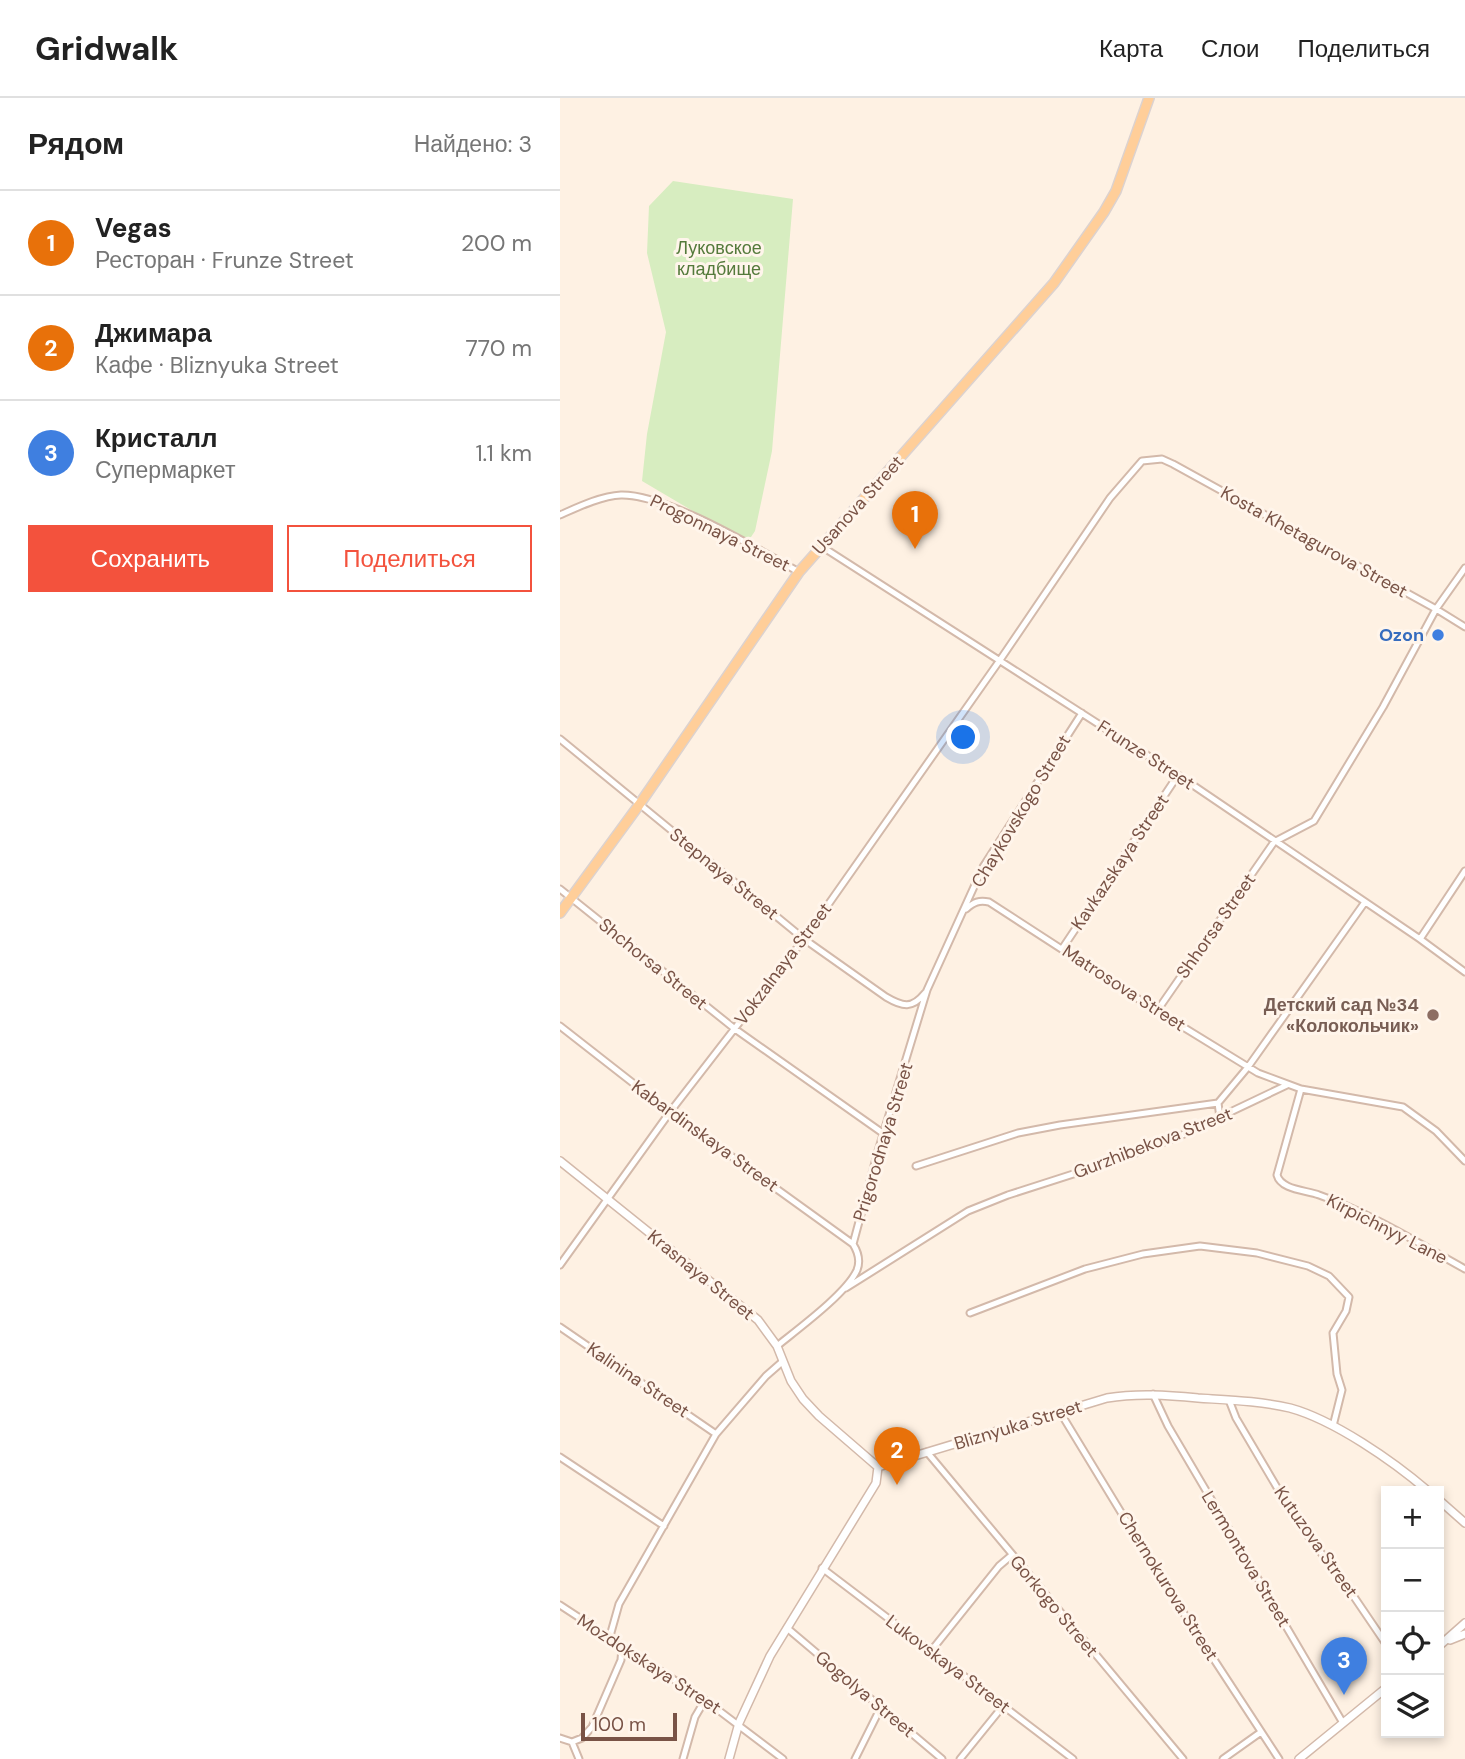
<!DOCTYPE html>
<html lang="ru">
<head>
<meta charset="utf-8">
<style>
	body { margin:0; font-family:"DM Sans",sans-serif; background:#f2f2f2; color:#222 }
	.controls { position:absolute; right:21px; bottom:21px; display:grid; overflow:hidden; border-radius:0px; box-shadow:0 4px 10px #0003 }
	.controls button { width:63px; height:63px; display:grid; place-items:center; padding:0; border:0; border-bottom:2px solid #e0e0e0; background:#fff; color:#222; font:35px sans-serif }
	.scale { position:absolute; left:21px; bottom:18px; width:96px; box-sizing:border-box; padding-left:7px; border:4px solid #795346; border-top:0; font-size:19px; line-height:24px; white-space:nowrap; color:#795346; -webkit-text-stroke:5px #fff5eb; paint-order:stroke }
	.you { position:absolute; left:404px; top:640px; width:24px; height:24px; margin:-18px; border:5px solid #fff; border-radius:50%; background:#1a73e8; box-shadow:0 0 0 10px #1a73e833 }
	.badge { display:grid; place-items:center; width:46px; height:46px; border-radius:50%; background:#f3523d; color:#fff; font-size:23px; font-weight:700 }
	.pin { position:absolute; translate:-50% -58px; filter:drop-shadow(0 2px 4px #0008) }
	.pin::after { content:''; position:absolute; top:37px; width:24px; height:21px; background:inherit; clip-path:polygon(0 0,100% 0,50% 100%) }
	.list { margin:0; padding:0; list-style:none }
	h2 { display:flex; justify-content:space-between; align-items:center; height:91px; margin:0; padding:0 28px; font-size:30px }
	h2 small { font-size:23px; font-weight:400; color:#767676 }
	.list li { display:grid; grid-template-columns:46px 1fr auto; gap:21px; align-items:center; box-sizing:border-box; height:105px; padding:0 28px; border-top:2px solid #e0e0e0 }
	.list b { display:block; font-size:26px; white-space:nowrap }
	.list p { margin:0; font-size:23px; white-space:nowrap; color:#767676 }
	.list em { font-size:23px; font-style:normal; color:#767676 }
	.actions { display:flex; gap:14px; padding:21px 28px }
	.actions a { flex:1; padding:16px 0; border:2px solid #f3523d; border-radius:0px; text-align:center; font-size:24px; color:#f3523d }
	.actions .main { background:#f3523d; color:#fff }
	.icon { flex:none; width:38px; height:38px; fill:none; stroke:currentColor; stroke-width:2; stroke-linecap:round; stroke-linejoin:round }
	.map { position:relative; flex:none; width:905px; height:1661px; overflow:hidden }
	header { display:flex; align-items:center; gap:42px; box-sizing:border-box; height:98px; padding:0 35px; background:#fff; border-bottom:2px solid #e0e0e0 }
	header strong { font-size:33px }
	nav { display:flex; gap:38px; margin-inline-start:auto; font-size:24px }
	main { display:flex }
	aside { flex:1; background:#fff }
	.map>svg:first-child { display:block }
	.green { fill:#d7edc0 }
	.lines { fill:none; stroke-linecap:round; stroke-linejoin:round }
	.minor-casing { stroke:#d3b9aa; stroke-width:9 }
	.tertiary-casing { stroke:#d3b9aa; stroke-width:10 }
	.primary-casing { stroke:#dcd2cf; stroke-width:12 }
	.minor { stroke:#fff; stroke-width:5 }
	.tertiary { stroke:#fff; stroke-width:7 }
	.primary { stroke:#ffce99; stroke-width:9 }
	.shop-dot { fill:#3f7fe0; stroke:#fff5eb; stroke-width:2.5 }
	.education-dot { fill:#8d6e63; stroke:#fff5eb; stroke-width:2.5 }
	.labels { text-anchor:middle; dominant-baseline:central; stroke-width:6; stroke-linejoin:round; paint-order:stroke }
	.park-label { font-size:18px; fill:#547a3b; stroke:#fff5eb }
	.street-label { font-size:18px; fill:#795346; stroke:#fff5eb }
	.shop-label { font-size:18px; font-weight:bold; fill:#366cbe; stroke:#fff5eb; text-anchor:end }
	.education-label { font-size:18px; font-weight:bold; fill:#785e54; stroke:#fff5eb; text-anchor:end }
</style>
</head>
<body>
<header>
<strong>Gridwalk</strong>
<nav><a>Карта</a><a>Слои</a><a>Поделиться</a></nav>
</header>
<main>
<aside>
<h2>Рядом<small>Найдено: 3</small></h2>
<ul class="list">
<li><span class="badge" style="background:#e8710a">1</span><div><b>Vegas</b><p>Ресторан · Frunze Street</p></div><em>200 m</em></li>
<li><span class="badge" style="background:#e8710a">2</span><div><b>Джимара</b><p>Кафе · Bliznyuka Street</p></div><em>770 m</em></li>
<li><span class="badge" style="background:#3f7fe0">3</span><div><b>Кристалл</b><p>Супермаркет</p></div><em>1.1 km</em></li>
</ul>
<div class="actions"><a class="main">Сохранить</a><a>Поделиться</a></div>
</aside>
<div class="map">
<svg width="905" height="1661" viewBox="0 0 905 1661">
	<rect width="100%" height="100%" fill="#fef1e3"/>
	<path class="green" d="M113,83L233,101L212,353L195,433L187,445L82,383L87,336L106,234L87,155L89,108Z"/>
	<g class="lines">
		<g class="minor-casing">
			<path id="minor" d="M0,417C18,409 41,398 61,397C107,396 197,451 239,474
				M261,448L618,677L860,841L905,874
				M0,641L244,841L326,899C343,909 352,911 365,895
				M0,791L175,931L324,1036
				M406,811C414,804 419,802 429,804L597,913L698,975L741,991L843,1009L876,1033L905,1063
				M860,841L905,773
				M502,851L618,677
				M597,913L714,744L754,723L823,609L876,511L905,470
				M0,928L110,1014L293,1146
				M741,991L717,1077C721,1092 746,1092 759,1097C810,1115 858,1145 905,1171
				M660,1020L658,1005L688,969L805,804
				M356,1068L458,1035L500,1027L658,1005
				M0,1167L110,1014L244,841L440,562L550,400L582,363L602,361L613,366L876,511L905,529
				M286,1190L408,1113L448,1097L563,1060L622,1037L727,987
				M410,1215L525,1171L583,1156L640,1148L697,1155L748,1168L769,1178L789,1199L786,1213L773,1235L777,1276L782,1292L773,1328
				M0,1229L156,1336
				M217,1248C238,1231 287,1195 297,1172C301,1162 298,1154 293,1146L318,1053L367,892L423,769L522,615
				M593,1296L608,1328L783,1625
				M669,1302L676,1320L738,1425L786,1487L826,1546
				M500,1314L604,1485L719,1661
				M367,1354L623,1661
				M0,1359L104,1428
				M262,1470L513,1661
				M0,1507L145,1602L223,1661
				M227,1530L382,1661
				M50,1538L59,1506L156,1336L206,1278L222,1264
				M371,1553L439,1468L452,1457
				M0,1640L12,1644L22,1640L32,1629L61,1562L62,1549
				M12,1644L19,1661
				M123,1661L135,1619L145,1602
				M295,1661L321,1609
				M400,1661L443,1608
				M663,1661L701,1634"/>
		</g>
		<g class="tertiary-casing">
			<path id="tertiary" d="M0,1063L198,1222L217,1248L231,1283L243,1301L259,1318L318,1369
				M318,1369L547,1300C577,1295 607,1297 638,1300C668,1302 700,1303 730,1310C774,1322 833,1363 868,1393
				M879,1402L905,1425
				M890,1542L905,1536
				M879,1548L905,1525
				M169,1661L179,1625L210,1558L316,1385L318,1369
				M739,1661L826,1590"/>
		</g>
		<g class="primary-casing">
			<path id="primary" d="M0,815L79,707L239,474L494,185L544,114L556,93L589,0"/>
		</g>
		<use href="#minor" class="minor"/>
		<use href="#tertiary" class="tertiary"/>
		<use href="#primary" class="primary"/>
	</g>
	<circle class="shop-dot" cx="878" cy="537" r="7"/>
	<circle class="education-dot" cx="873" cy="917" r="7"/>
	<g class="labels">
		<g class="park-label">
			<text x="159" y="150">Луковское<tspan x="159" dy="21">кладбище</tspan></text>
		</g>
		<g class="street-label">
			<text transform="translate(298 407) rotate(-48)">Usanova Street</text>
			<text transform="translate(160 435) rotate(26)">Progonnaya Street</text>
			<text transform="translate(754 444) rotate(29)">Kosta Khetagurova Street</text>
			<text transform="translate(586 657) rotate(33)">Frunze Street</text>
			<text transform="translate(461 713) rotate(-59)">Chaykovskogo Street</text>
			<text transform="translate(560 764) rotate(-56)">Kavkazskaya Street</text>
			<text transform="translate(164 776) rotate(39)">Stepnaya Street</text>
			<text transform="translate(656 828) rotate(-55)">Shhorsa Street</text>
			<text transform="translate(93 866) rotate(39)">Shchorsa Street</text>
			<text transform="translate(223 866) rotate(-53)">Vokzalnaya Street</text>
			<text transform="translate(564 890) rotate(33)">Matrosova Street</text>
			<text transform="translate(145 1038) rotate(36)">Kabardinskaya Street</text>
			<text transform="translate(323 1044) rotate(-73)">Prigorodnaya Street</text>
			<text transform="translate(593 1045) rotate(-21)">Gurzhibekova Street</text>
			<text transform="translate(827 1131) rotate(27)">Kirpichnyy Lane</text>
			<text transform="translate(141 1177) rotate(39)">Krasnaya Street</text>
			<text transform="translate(78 1282) rotate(34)">Kalinina Street</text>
			<text transform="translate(458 1327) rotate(-17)">Bliznyuka Street</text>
			<text transform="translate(756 1444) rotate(55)">Kutuzova Street</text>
			<text transform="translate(686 1461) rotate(59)">Lermontova Street</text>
			<text transform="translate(608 1488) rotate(58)">Chernokurova Street</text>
			<text transform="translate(494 1508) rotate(50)">Gorkogo Street</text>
			<text transform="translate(89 1566) rotate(33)">Mozdokskaya Street</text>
			<text transform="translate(388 1566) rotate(37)">Lukovskaya Street</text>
			<text transform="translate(305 1596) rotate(40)">Gogolya Street</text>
		</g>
		<g class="shop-label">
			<text x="864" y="537">Ozon</text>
		</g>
		<g class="education-label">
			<text x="859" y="907">Детский сад №34<tspan x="859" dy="21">«Колокольчик»</tspan></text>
		</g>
	</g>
</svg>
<div class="controls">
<button>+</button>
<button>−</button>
<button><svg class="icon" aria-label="locate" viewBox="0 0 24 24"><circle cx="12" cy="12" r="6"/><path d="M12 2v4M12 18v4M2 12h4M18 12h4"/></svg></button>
<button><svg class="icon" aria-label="layers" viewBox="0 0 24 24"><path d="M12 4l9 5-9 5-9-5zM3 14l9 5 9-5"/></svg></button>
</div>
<div class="scale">100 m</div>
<div class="you"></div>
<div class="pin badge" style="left:355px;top:451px;background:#e8710a">1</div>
<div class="pin badge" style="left:337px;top:1387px;background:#e8710a">2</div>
<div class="pin badge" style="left:784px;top:1597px;background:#3f7fe0">3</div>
</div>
</main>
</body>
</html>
